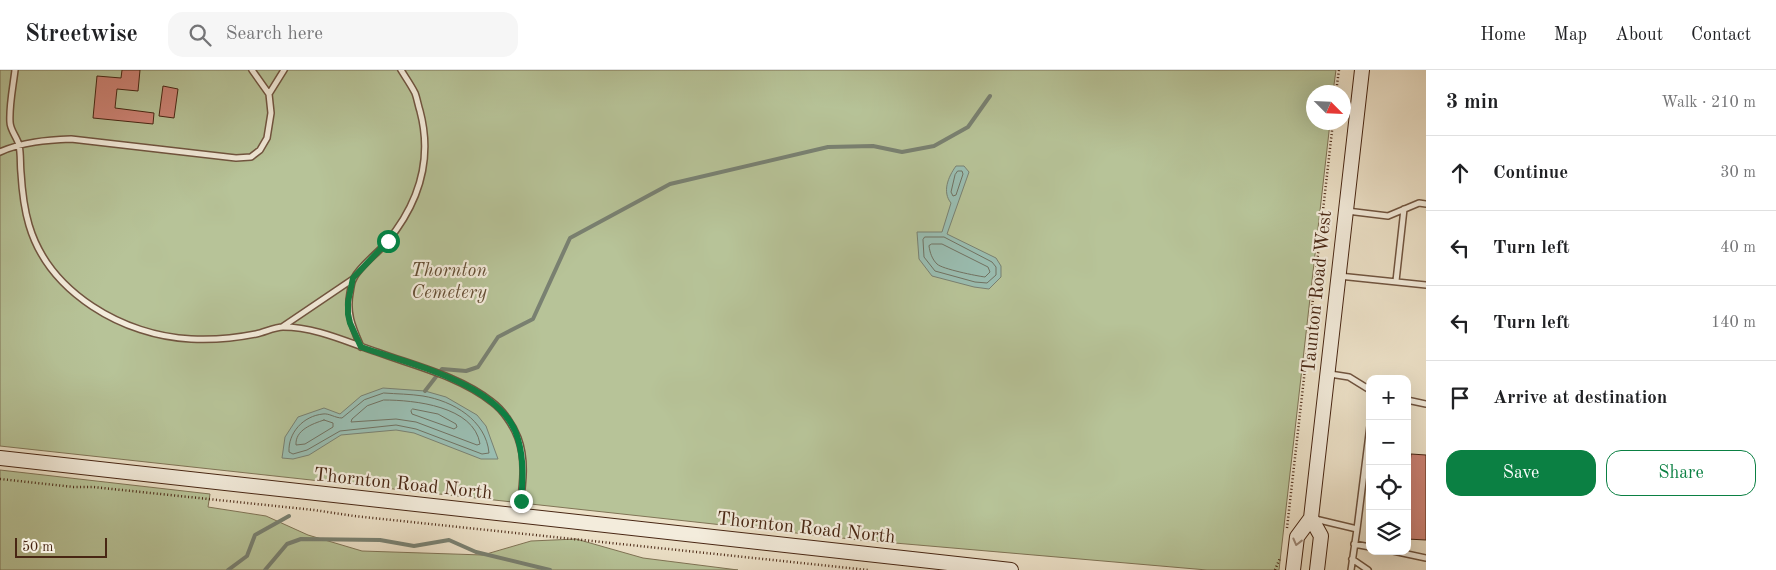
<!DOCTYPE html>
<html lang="en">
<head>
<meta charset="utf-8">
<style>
	body { margin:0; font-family:"Old Standard TT",serif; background:#f6f6f6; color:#202124 }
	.controls { position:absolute; right:15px; bottom:15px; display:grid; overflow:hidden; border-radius:10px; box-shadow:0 5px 20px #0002 }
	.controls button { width:45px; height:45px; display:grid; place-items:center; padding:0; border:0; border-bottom:1px solid #e0e0e0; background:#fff; color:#202124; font:25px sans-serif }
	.compass { position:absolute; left:1306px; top:15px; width:45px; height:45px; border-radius:50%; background:#fff; box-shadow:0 5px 20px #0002; rotate:114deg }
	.scale { position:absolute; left:15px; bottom:12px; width:92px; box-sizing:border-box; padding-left:5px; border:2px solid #482613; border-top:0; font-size:14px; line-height:18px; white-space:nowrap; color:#482613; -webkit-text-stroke:4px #f3ecdc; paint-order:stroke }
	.stop { position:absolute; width:15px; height:15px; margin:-11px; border:4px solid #0b8043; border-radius:50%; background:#fff }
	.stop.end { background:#0b8043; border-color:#fff; box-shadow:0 1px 5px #0008 }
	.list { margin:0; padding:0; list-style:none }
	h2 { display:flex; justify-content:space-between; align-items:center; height:65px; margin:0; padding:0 20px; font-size:21px }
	h2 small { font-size:16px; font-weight:400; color:#757577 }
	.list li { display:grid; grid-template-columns:32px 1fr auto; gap:15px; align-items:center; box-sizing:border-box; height:75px; padding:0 20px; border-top:1px solid #e0e0e0 }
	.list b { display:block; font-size:19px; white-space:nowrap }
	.list em { font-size:16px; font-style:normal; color:#757577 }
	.actions { display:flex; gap:10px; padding:15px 20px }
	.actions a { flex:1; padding:11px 0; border:1px solid #0b8043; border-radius:15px; text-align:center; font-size:18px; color:#0b8043 }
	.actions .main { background:#0b8043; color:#fff }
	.icon { flex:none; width:28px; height:28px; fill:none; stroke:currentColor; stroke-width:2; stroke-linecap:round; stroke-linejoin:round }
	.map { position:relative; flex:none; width:1426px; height:500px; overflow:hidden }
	header { display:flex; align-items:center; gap:30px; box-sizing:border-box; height:70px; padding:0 25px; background:#fff; border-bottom:1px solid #e0e0e0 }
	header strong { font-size:24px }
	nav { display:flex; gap:28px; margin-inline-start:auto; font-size:18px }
	.search { width:350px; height:45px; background:#f6f6f6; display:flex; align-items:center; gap:12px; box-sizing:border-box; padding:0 18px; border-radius:15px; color:#757577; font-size:19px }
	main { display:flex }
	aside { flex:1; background:#fff }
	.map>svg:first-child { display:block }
	.green { fill:#b7c398; stroke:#807456 }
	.water { fill:#9abeb2; stroke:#798172 }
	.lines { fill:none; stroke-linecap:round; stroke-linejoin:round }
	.shore { stroke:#717262; stroke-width:1 }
	.stream { stroke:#798172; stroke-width:4 }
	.building { fill:#cd8375; stroke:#482613 }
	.lane-casing { stroke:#715540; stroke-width:8 }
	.secondary-casing { stroke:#482613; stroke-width:16 }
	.path { stroke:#482613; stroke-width:2.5; stroke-dasharray:1 2.5; stroke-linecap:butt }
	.lane { stroke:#f3ecdc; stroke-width:5 }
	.secondary { stroke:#f3ecdc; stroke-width:14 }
	.oneway { stroke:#9e8978 }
	.route { stroke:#0b8043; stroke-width:6 }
	.labels { text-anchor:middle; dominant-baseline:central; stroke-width:4.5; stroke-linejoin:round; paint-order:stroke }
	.park-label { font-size:19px; font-style:italic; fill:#644d34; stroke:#f3ecdc }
	.street-label { font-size:19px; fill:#482613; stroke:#f3ecdc }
</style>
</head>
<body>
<header>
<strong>Streetwise</strong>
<div class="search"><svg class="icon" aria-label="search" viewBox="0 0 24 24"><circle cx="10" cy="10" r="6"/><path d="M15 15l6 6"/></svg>Search here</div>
<nav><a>Home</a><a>Map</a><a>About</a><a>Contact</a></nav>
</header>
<main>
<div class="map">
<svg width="1426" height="500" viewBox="0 0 1426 500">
	<rect width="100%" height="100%" fill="#ede2c9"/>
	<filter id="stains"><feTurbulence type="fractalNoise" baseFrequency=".004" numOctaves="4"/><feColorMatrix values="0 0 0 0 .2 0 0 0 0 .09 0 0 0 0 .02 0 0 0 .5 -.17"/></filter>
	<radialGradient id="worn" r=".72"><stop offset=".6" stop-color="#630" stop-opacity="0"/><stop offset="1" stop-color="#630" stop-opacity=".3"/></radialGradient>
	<path class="green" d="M0,0H1336L1333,22H1314V52L1330,53L1279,500H1207L860,470L0,376Z
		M0,400L210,424L208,437L266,446L308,465L362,481L483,485L531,471L576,469L643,488L738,500H0Z"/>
	<path class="water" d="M956,96H964L969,102L947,164L996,188L1001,196V207L989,219L974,217L932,206L919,189L917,162H942L951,133C942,122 948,107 956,96Z
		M383,318L425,321L446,327L477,345L486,356L498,389H481L414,363L396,360L341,365L309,385L293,389L282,388L285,367L298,347L324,338L340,344L361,326Z"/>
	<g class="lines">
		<path class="shore" d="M958,101H962L963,104L956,125L953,126L951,122L955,105Z
			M925,167H944L992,192L996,197V205L987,213L975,212L935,201L924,187L923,170Z
			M932,174H942L988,197L990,202L985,207C977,206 942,199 937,194C932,189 930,183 929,176Z
			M384,323C397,324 410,324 423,326C453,331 486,350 489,383L482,384L416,359L396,355L340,361L307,380L293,384L289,382C288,363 303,346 323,344C329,343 335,348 342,348L364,330Z
			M384,330C414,330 474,336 480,374L477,375L416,352L396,349L351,352L352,349L367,336Z
			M413,339L438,344L456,354L457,357L454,359L412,344L411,341Z
			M324,350L333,353V357L305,374L296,375C295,360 312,354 324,350Z"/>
		<path class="stream" d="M425,321L442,299L466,301L478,297L498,267L533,249L570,168L670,114L828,77L873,76L902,82L934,76L968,57L990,26
			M228,500L247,486L255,465L289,446
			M265,500L287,474L301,469L380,470L414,476L449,470L476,482L550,500"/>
	</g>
	<path class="building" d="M122,0H140L138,21L117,19L115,38L154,43L153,54L93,48L97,6L121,8Z
		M163,16L178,19L174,48L159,46Z
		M1411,384L1426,385V470L1407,469V425Z"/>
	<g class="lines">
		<g class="lane-casing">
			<path id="lane" d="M15,0C13,17 9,36 10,52C10,60 17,67 19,75C21,84 20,94 21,103C22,120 24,138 29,155C49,223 124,266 191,269C212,270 236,268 256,264C265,262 275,257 283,257C316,257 347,272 377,282C415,296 459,306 492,332C503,340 513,355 518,368C527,392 522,419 519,444
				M252,0L269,24
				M0,82C22,72 47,70 71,69L236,88L251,87L260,80L267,68L271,43L269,24L284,0
				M1347,141L1388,146L1419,133L1426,134
				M1339,206L1426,215
				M1396,211L1404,139
				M282,257L353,209
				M361,277C353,258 346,244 350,223C351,218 351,212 354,208C360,196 378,183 387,172C419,133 433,90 420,41C418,35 417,28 415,23C411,15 406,8 401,0
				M1330,304L1349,307L1370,320
				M1407,330L1426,334
				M1315,449L1357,459L1351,500
				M1357,459L1370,356
				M1354,474L1370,477
				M1393,481L1426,488
				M1352,489L1368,500"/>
		</g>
		<g class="secondary-casing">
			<path id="secondary" d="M0,388L1011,500
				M1311,448L1321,466L1317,500
				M1293,500L1297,467L1311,448L1362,0"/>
		</g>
		<path class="path" d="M1336,22L1339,0
			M0,409L74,417H93L314,440L354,446L868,500
			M1287,458L1333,52
			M1275,500L1280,488"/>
		<use href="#lane" class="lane"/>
		<use href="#secondary" class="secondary"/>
	</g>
	<defs><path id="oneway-chevron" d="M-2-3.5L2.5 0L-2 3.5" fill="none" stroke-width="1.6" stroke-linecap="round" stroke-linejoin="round" transform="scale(1.25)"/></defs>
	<use class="oneway" href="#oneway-chevron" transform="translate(1297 472) rotate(104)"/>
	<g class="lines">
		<path class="route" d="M388,171L353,208L348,232V244L350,253L361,277C409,294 503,314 518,369C524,390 523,410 521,431"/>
	</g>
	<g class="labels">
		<g class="park-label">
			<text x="449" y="201">Thornton<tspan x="449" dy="22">Cemetery</tspan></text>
		</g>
		<g class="street-label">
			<text transform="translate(1318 222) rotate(-84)">Taunton Road West</text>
			<text transform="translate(403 415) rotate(6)">Thornton Road North</text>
			<text transform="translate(806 459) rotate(6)">Thornton Road North</text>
		</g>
	</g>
	<rect width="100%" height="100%" filter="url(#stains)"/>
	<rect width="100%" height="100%" fill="url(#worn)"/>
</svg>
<div class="controls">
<button>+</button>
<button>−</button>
<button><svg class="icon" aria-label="locate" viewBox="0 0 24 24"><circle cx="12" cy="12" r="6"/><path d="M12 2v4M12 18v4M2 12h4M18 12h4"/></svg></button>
<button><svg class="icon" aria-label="layers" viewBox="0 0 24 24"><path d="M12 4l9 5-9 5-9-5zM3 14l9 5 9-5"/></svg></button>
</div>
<svg class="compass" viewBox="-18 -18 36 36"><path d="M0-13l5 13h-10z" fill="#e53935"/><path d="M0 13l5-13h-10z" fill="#757577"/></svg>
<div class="scale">50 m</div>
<div class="stop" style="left:388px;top:171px"></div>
<div class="stop end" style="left:521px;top:431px"></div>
</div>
<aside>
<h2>3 min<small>Walk · 210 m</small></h2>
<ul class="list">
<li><svg class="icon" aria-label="ahead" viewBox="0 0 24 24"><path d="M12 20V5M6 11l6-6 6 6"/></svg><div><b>Continue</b></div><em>30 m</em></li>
<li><svg class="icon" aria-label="left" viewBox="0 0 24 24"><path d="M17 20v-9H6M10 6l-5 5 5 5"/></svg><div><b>Turn left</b></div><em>40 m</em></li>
<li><svg class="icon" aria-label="left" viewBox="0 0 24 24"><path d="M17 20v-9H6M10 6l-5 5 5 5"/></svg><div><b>Turn left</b></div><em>140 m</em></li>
<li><svg class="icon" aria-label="arrive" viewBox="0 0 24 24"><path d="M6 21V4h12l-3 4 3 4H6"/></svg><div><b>Arrive at destination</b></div></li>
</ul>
<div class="actions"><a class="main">Save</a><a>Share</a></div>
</aside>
</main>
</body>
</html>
